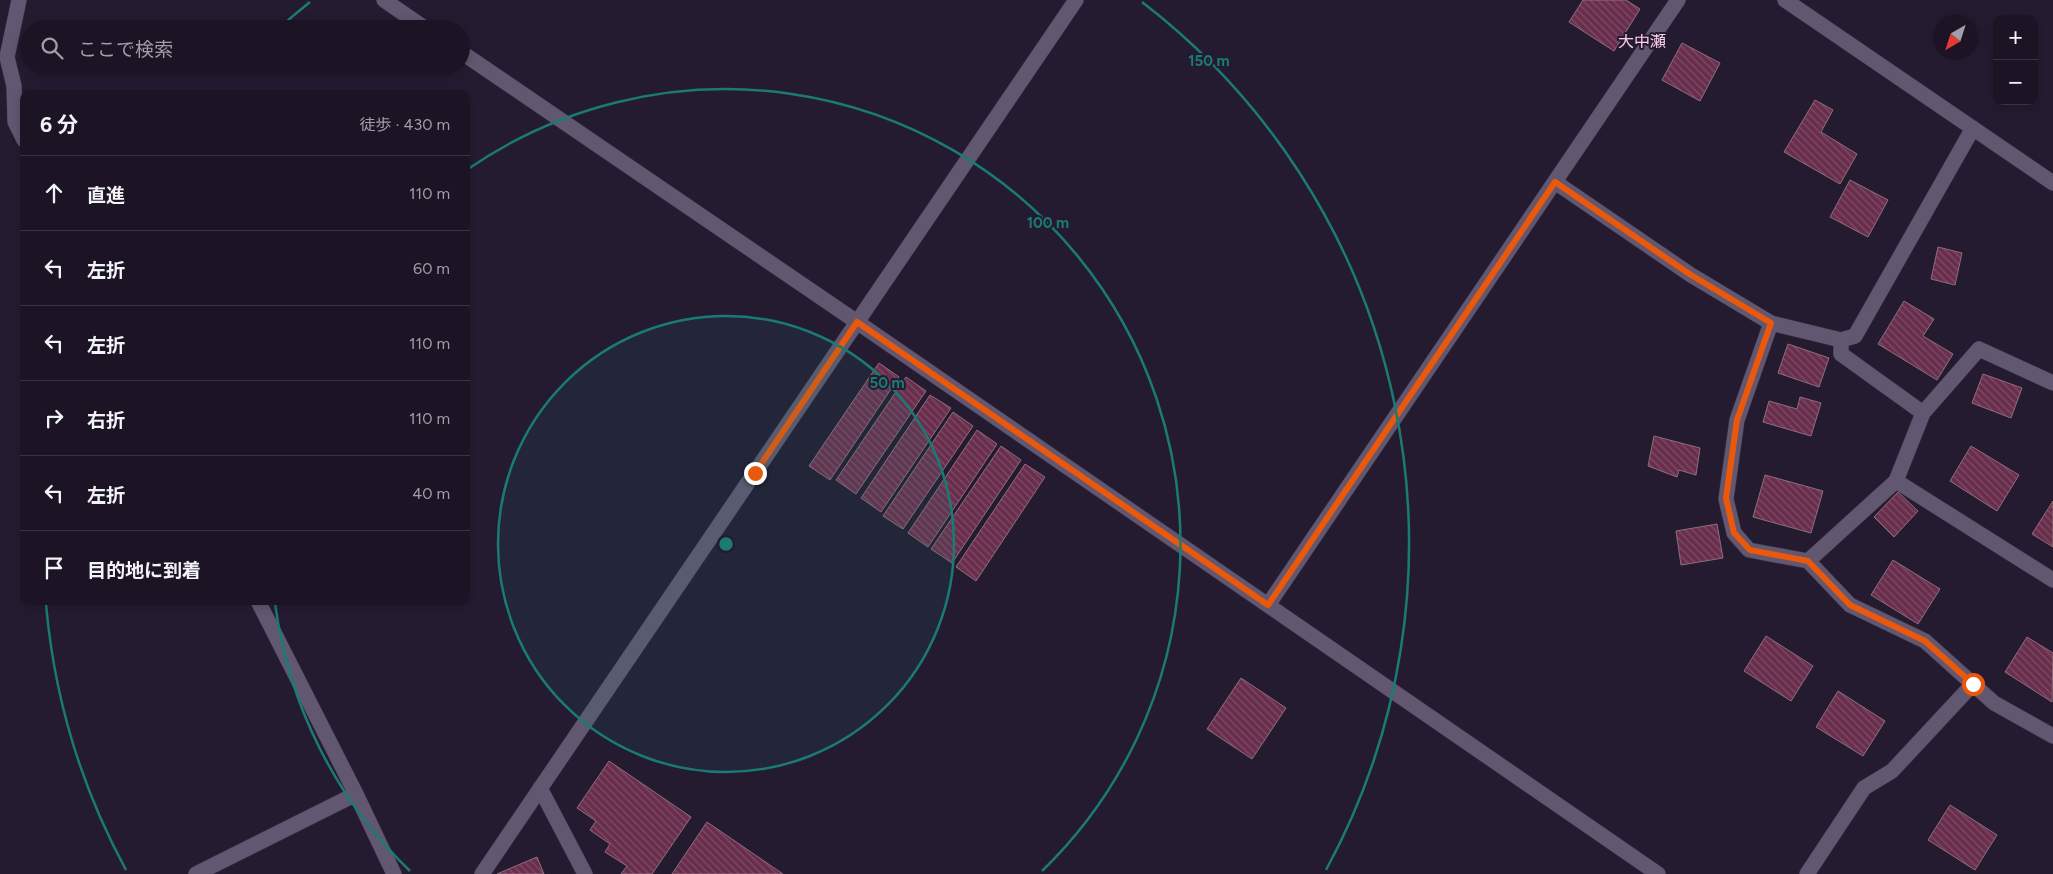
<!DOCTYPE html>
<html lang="ja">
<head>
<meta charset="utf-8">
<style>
	body { margin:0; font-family:Figtree,"Noto Sans JP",sans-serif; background:#292132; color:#f1f3f6 }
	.controls { position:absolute; right:15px; top:15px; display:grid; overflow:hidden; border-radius:10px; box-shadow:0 2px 8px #0003 }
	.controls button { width:45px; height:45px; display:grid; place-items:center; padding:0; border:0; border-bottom:1px solid #3a3342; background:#1c1425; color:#f1f3f6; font:25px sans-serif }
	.compass { position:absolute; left:1933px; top:15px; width:45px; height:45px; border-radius:50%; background:#1c1425; box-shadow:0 2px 8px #0003; rotate:219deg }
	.stop { position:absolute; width:15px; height:15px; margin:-11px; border:4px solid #ea580c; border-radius:50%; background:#fff }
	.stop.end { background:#ea580c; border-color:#fff; box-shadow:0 1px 5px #0008 }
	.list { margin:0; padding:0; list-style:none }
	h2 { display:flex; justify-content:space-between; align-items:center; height:65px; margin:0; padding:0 20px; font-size:21px }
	h2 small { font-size:16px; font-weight:400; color:#a09ea7 }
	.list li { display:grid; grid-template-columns:32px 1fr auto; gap:15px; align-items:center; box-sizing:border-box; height:75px; padding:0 20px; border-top:1px solid #3a3342 }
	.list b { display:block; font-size:19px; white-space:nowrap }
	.list em { font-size:16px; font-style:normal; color:#a09ea7 }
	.icon { flex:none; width:28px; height:28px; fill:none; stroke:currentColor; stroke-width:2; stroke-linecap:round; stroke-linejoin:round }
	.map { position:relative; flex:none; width:2053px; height:874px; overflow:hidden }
	.search { position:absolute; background:#1c1425; box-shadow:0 2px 8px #0003; left:20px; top:20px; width:450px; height:55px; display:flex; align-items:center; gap:12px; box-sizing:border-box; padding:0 18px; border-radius:28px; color:#a09ea7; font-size:19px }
	.panel { position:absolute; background:#1c1425; box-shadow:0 2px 8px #0003; left:20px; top:90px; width:450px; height:515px; border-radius:10px }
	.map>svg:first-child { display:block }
	.building { fill:url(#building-back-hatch); stroke:#8e6e7c }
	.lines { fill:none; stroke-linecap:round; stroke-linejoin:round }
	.street-casing { stroke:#3e3547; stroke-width:16 }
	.street { stroke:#625771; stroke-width:15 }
	.route { stroke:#ea580c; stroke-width:6 }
	.ring { fill:none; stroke:#1a7b74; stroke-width:2.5 }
	.labels { text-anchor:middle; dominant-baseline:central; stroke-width:4; stroke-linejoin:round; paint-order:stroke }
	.quarter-label { font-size:16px; fill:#fdd0e9; stroke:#251b31 }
	.centre { fill:#1a7b74; stroke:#251b31; stroke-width:2.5 }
	.ring-label { font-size:15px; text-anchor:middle; font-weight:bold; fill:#1a7b74; stroke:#251b31; stroke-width:4; stroke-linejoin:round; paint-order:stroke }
</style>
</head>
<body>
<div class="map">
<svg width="2053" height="874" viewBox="0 0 2053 874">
	<defs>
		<pattern id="building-back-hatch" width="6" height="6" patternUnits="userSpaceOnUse" patternTransform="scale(1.25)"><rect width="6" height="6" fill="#692e4c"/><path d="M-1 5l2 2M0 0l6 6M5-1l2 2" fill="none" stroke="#7e4c66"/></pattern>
	</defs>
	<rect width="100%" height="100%" fill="#251b31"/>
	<path class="building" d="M1583,0H1626L1640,9L1614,51L1569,22Z
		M1682,43L1720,63L1700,101L1662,80Z
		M1815,100L1833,110L1821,132L1857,154L1840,184L1784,152Z
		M1850,180L1888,200L1868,237L1830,217Z
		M1938,247L1962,253L1955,285L1931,279Z
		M1904,301L1934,319L1923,336L1953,354L1937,380L1878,344Z
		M1788,344L1829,358L1819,387L1778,373Z
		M879,363L899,377L830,480L809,466Z
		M1983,374L2022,388L2011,418L1972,403Z
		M906,377L926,391L856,494L836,480Z
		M930,395L951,408L881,512L861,498Z
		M1800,397L1821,403L1811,436L1763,422L1769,401L1797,409Z
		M953,412L973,426L903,529L883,516Z
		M977,430L997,444L928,547L908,533Z
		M1654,436L1700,448L1696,475L1679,470L1677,477L1648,466Z
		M1001,446L1021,460L952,563L931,549Z
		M1971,446L2019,475L1997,511L1950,481Z
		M1025,464L1045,477L976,581L956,567Z
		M1765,475L1823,491L1811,533L1753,517Z
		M1898,492L1918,511L1894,537L1874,517Z
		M2053,501V547L2032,534Z
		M1717,524L1723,558L1681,565L1676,531Z
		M1893,560L1940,589L1918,624L1871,595Z
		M1766,636L1813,666L1791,701L1744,671Z
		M2027,637L2053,653L2052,702L2005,672Z
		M1241,678L1286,708L1252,759L1207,729Z
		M1838,691L1885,721L1863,756L1816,727Z
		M609,761L691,817L652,874H621L627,866L605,852L610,844L590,830L596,821L577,808Z
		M1950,805L1997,835L1975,870L1928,840Z
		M707,822L783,874H672Z
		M537,857L544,874H497Z"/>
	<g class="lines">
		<g class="street-casing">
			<path id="street" d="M19,0L7,57L14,86L15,122L24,140
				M384,0L426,29
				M1785,0L2053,183
				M461,52L857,322L1658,874
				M1555,182L1691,275L1771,323L1841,340L1855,336L1973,128
				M1771,323L1737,420L1726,499L1734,533L1749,550L1808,561L1850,605L1925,641L1994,703L2053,736
				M1841,340V354L1923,413
				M2053,383L1979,349L1923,413L1896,481L2053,580
				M1808,561L1896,481
				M258,601L356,794L394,874
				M1268,605L1678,0
				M540,788L585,874
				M196,874L356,794
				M482,874L1076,0
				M1807,874L1864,788L1892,771L1973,684"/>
		</g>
		<use href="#street" class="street"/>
	</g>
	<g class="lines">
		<path class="route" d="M755,473L857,322L1268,605L1555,182L1691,275L1771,323L1737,420L1726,498L1734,533L1750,550L1808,561L1850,605L1925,641L1973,684"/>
	</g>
	<circle cx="726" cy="544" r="228" fill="#1a7b74" fill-opacity=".12"/>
	<g class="ring">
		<circle cx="726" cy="544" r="228"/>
		<path d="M410 871A455 455 0 0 1 275 603M468 169A455 455 0 0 1 1042 871"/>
		<path d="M126 870A683 683 0 0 1 46 604M278 29A683 683 0 0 1 310 2M1142 2A683 683 0 0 1 1326 870"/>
	</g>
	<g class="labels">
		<g class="quarter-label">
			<text x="1642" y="41">大中瀬</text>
		</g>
	</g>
	<circle cx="726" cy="544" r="8" class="centre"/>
	<g class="ring-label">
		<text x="1209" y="66">150 m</text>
		<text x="1048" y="228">100 m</text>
		<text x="887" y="388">50 m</text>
	</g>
</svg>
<div class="controls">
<button>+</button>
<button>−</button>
</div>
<svg class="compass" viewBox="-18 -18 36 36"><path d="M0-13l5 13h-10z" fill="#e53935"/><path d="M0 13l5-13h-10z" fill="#a09ea7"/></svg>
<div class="stop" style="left:1973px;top:684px"></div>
<div class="stop end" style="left:755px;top:473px"></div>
<div class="search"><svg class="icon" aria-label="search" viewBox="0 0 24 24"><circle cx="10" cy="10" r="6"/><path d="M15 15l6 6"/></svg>ここで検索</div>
<section class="panel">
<h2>6 分<small>徒歩 · 430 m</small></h2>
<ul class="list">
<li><svg class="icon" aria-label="ahead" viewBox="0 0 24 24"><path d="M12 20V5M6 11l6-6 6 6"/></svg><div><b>直進</b></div><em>110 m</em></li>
<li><svg class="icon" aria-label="left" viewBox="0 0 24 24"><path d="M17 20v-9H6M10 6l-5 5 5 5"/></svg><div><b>左折</b></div><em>60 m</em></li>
<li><svg class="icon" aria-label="left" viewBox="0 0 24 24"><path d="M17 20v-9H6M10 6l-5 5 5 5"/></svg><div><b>左折</b></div><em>110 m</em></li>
<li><svg class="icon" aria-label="right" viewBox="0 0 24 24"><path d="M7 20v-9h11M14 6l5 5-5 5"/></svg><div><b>右折</b></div><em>110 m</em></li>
<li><svg class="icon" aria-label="left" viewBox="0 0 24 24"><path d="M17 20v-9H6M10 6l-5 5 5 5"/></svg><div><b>左折</b></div><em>40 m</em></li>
<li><svg class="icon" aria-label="arrive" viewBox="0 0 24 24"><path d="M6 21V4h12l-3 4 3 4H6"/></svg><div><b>目的地に到着</b></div></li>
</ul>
</section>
</div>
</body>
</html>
